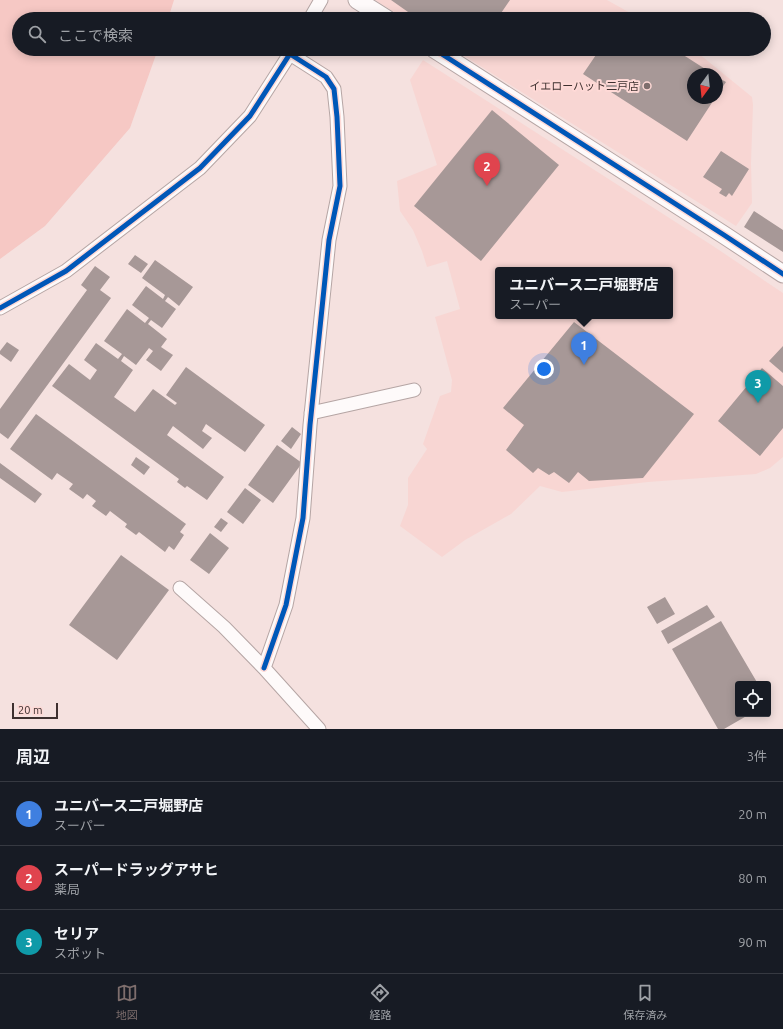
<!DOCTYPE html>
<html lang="ja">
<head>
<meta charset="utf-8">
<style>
	body { margin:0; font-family:Ubuntu,"Noto Sans JP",sans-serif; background:#20242c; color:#f1f3f6 }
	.controls { position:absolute; right:12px; bottom:12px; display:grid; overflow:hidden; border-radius:4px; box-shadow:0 2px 10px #0003 }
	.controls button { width:36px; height:36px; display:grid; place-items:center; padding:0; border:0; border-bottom:1px solid #363941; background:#171b24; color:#f1f3f6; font:20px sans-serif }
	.compass { position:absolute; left:687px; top:68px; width:36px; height:36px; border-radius:50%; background:#171b24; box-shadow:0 2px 10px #0003; rotate:195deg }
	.scale { position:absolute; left:12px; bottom:10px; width:46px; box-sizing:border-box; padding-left:4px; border:2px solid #3e302f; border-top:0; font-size:11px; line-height:14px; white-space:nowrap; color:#3e302f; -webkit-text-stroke:3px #fed9d6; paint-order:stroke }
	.you { position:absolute; left:544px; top:369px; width:14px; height:14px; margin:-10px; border:3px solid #fff; border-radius:50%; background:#1a73e8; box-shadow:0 0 0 6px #1a73e833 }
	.badge { display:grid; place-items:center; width:26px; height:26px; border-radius:50%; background:#7e6e6d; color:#fff; font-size:13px; font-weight:700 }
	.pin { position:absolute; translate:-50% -33px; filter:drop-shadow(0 1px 2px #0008) }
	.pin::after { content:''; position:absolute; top:21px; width:14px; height:12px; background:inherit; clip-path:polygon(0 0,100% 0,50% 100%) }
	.popup { position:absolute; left:495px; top:267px; width:178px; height:52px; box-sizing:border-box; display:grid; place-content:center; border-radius:4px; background:#171b24; filter:drop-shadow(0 1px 3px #0005); font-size:13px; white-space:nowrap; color:#9ea1a6 }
	.popup b { font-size:15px; color:#f1f3f6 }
	.popup::after { content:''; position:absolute; left:50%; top:100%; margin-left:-8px; border:8px solid transparent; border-top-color:#171b24 }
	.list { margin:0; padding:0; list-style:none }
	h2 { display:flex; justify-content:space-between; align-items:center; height:52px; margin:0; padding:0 16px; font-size:17px }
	h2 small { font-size:13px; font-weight:400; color:#9ea1a6 }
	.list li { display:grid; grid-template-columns:26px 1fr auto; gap:12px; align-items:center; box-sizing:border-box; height:64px; padding:0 16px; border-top:1px solid #363941 }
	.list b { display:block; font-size:15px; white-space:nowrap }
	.list p { margin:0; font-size:13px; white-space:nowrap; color:#9ea1a6 }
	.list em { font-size:13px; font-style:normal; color:#9ea1a6 }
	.icon { flex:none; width:22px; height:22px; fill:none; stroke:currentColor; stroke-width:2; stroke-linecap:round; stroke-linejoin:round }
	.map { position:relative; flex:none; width:783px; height:729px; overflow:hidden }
	.search { position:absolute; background:#171b24; box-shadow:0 2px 10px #0003; left:12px; right:12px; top:12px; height:44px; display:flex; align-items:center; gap:10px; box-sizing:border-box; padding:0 14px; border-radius:22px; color:#9ea1a6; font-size:15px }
	.sheet { height:244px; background:#171b24 }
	nav { display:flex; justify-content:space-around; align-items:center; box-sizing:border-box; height:56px; border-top:1px solid #363941; background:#171b24; font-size:11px; color:#9ea1a6 }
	nav a { display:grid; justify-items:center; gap:2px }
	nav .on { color:#7e6e6d }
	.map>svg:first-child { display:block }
	.built { fill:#f8d6d3; fill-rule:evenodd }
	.green { fill:#f6c8c4 }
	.building { fill:#a79897 }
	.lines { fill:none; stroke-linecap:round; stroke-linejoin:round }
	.minor-casing { stroke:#b5a5a4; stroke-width:15 }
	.tertiary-casing { stroke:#b5a5a4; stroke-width:19 }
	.minor { stroke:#fefafa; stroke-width:13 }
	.tertiary { stroke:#fefafa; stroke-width:17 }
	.cycleway-casing { stroke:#fed9d6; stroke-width:8 }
	.cycleway { stroke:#0057b8; stroke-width:5 }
	.poi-dot { fill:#7e6e6d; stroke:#fed9d6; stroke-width:1.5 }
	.labels { text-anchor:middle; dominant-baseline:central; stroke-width:4; stroke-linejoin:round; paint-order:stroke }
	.poi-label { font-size:11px; fill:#3e302f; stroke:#fed9d6; text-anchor:end }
</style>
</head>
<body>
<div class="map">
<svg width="783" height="729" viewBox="0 0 783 729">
	<rect width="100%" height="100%" fill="#f5e1df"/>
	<path class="built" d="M375,0H607L641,19H405Z
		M453,49H693L752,97L753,105L751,163L752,203L736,226ZM693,74H717V98H693Z
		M423,60L713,246L783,293V457L770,468L756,474L648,482L562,492L540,486L511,514L465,540L442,557L400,526L408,505V478L427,449L423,444L440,396L451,392L452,380L435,317L460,309L447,261L427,267L422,251L413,230L400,211L397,181L437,165L410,80ZM498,270H670V316H498Z"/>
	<path class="green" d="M0,0H174L168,19H19V49H158L130,128L45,226L0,259Z"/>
	<path class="building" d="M391,0H510L497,19H418Z
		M622,15L628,19H619Z
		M600,49H674L713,74H693V98H715L687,141L583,74Z
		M717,77L726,82L717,95Z
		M492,110L559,165L481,261L414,206Z
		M721,151L749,169L732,196L729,193L726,197L719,193L722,189L703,177Z
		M754,211L783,230V252L744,227Z
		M135,255L148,264L141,273L128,264Z
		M155,260L193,287L179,306L168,297L165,301L176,309L162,328L151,320L148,324L167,339L161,347L173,355L161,371L146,360L153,351L149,348L136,365L124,356L121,361L133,370L114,397L135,412L153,389L175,405L177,403L166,395L186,367L265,425L245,452L206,424L202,431L212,438L203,449L173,426L167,435L224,477L207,500L187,486L185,488L177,482L179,479L52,386L69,364L90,380L97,370L84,360L96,343L118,359L122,354L104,341L127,309L145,323L149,318L132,305L146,286L163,299L165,295L142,278Z
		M95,266L110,277L100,290L111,298L8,439L0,433V409L87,290L81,285Z
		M574,322L694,414L643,478L589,481L578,472L569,483L554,472L549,475L538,468L533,473L506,450L524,425L503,408Z
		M7,342L19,350L11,362L0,354V351Z
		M783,346V373L769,361Z
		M762,368L783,386V428L760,456L718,421Z
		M36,414L186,524L180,532L184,535L174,550L169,546L165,552L139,532L136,535L125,527L127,524L110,511L106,516L92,506L96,501L87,494L83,499L69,489L73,484L57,473L52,480L10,449Z
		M292,427L301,434L291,449L281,441Z
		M277,445L302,463L273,503L248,485Z
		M136,457L150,467L144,475L131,465Z
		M0,463L42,494L35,503L0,478Z
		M245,488L261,500L243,524L227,512Z
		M221,518L228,523L221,532L214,527Z
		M210,533L229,548L209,574L190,560Z
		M121,555L169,590L117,660L69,625Z
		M665,597L675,614L657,624L647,607Z
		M707,605L715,617L668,644L661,631Z
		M721,621L758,684H738V714H750L724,729H718L672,649Z"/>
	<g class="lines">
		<g class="minor-casing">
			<path id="minor" d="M310,19L321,0
				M0,308L66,271L200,168L250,116L293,49
				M311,413L414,390
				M180,588L224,627L264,668L319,729
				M264,668L286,605L303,518L310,425L329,240L340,186L337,117L334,89L326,77L290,54"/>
		</g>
		<g class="tertiary-casing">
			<path id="tertiary" d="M357,0L387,19
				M434,49L724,235L783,274"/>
		</g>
		<use href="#minor" class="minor"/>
		<use href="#tertiary" class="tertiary"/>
		<g class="cycleway-casing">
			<path id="cycleway" d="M434,49L724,235L783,274
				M0,308L66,271L200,168L250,116L293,49
				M264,668L286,605L303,518L310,425L329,240L340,186L337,117L334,89L326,77L290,54"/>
		</g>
		<use href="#cycleway" class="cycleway"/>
	</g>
	<circle class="poi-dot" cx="647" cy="86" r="4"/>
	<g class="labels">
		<g class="poi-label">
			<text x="639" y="86">イエローハット二戸店</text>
		</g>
	</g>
</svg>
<div class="controls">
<button><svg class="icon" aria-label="locate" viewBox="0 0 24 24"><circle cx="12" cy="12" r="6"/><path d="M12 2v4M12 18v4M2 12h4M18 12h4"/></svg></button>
</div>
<svg class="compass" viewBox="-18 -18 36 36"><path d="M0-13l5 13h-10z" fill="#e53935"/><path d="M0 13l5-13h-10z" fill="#9ea1a6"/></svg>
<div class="scale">20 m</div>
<div class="you"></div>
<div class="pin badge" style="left:584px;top:365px;background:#3f7fe0">1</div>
<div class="popup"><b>ユニバース二戸堀野店</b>スーパー</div>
<div class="pin badge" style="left:487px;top:186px;background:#e0444e">2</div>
<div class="pin badge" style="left:758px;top:403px;background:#0f9aa8">3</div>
<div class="search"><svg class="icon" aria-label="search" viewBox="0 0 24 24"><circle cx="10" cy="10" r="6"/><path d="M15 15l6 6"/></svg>ここで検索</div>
</div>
<section class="sheet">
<h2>周辺<small>3件</small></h2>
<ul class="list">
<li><span class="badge" style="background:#3f7fe0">1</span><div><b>ユニバース二戸堀野店</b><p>スーパー</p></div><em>20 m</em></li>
<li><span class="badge" style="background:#e0444e">2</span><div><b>スーパードラッグアサヒ</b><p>薬局</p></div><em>80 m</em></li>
<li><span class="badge" style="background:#0f9aa8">3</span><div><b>セリア</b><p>スポット</p></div><em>90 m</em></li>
</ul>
</section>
<nav>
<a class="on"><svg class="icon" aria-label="map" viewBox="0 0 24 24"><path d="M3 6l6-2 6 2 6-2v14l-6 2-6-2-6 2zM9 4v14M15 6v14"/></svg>地図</a>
<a><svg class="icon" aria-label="directions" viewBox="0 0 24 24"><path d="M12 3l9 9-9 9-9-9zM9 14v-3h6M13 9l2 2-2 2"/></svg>経路</a>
<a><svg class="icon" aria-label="saved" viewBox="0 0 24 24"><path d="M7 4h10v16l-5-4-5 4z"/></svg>保存済み</a>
</nav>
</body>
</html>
